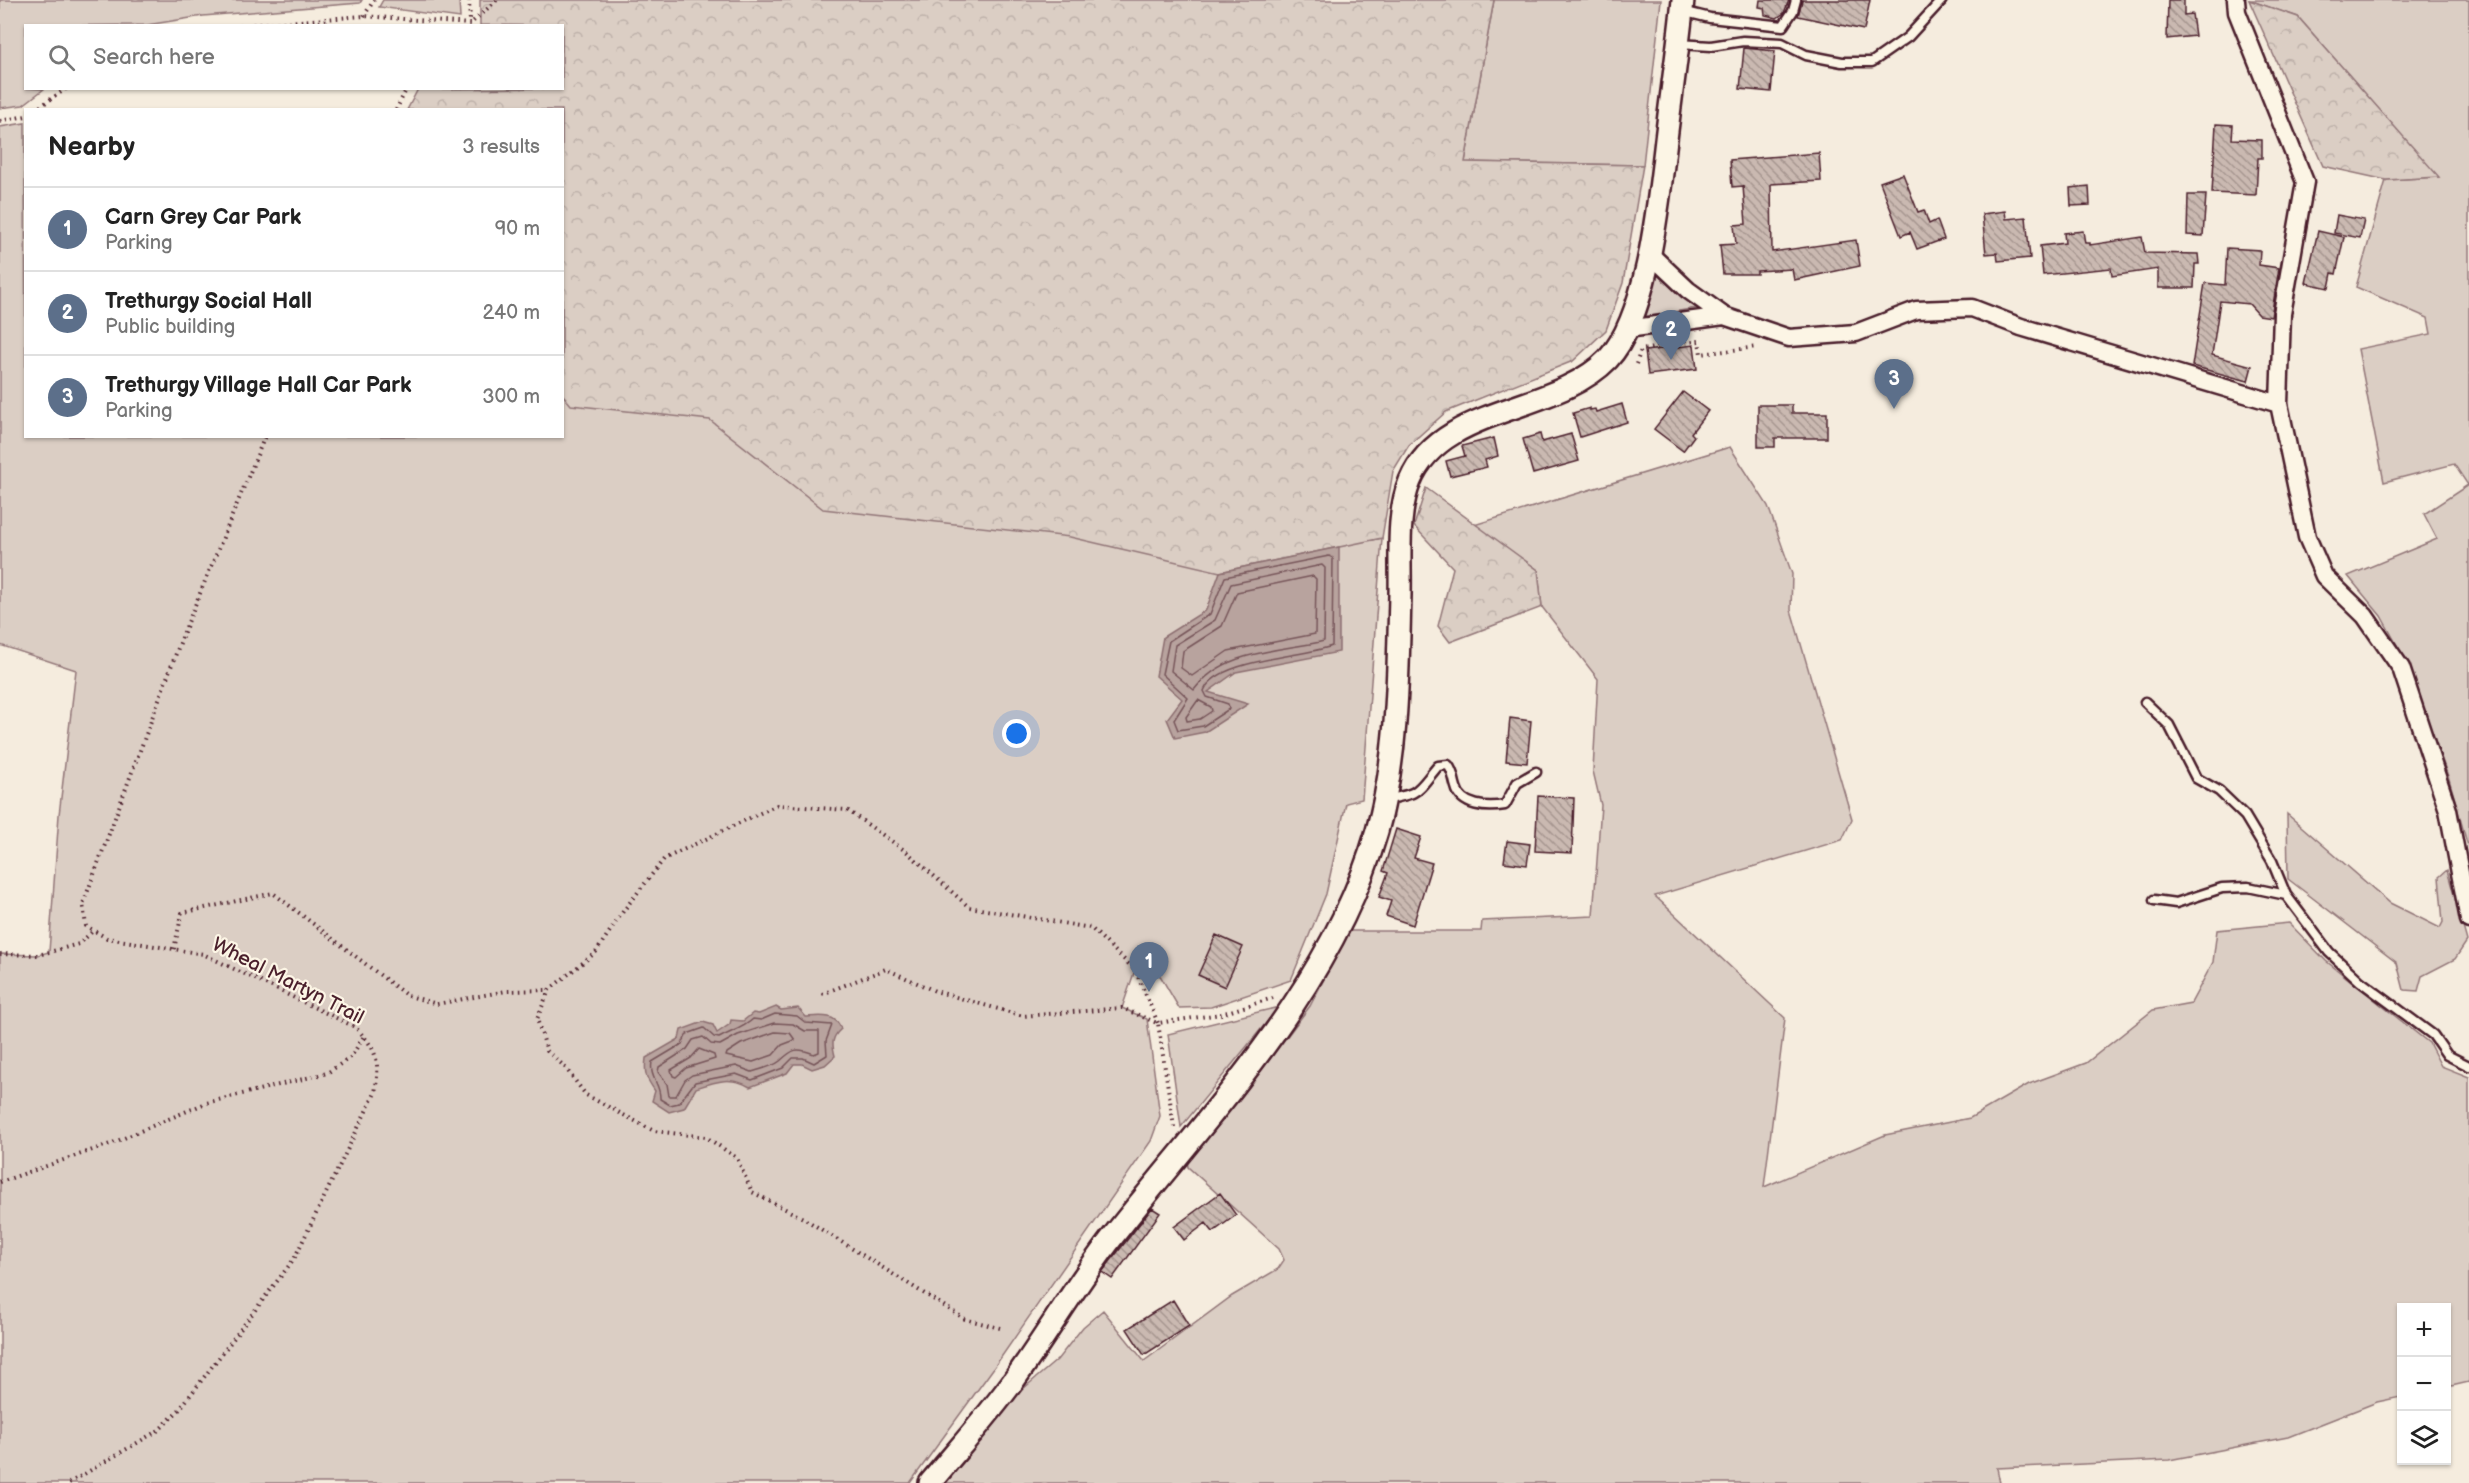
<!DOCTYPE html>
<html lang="en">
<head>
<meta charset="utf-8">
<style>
	body { margin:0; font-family:"Balsamiq Sans",sans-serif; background:#f2f2f2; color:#222 }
	.controls { position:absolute; right:18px; bottom:18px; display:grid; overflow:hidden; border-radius:0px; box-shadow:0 2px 4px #0004 }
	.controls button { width:54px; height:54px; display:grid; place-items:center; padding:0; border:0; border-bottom:2px solid #e0e0e0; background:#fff; color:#222; font:30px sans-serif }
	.you { position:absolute; left:1017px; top:734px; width:21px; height:21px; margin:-15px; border:4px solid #fff; border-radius:50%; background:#1a73e8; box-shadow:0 0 0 9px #1a73e833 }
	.badge { display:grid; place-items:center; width:39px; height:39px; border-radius:50%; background:#d1495b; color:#fff; font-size:20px; font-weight:700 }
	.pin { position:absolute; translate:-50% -50px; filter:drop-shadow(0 2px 3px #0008) }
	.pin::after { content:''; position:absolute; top:32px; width:21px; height:18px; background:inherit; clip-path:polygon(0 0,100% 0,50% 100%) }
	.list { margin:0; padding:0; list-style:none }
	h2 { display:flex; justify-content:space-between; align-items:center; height:78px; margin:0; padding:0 24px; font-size:26px }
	h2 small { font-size:20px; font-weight:400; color:#767676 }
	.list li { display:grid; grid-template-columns:39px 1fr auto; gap:18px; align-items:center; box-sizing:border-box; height:84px; padding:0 24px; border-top:2px solid #e0e0e0 }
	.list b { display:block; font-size:22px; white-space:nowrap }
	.list p { margin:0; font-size:20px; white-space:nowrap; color:#767676 }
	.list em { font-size:20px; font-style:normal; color:#767676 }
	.icon { flex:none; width:33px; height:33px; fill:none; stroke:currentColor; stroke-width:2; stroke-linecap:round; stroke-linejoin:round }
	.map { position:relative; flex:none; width:2469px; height:1483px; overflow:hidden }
	.search { position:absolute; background:#fff; box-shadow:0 2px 4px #0004; left:24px; top:24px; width:540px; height:66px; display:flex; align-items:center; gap:15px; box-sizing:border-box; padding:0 21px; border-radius:0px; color:#767676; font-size:22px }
	.panel { position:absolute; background:#fff; box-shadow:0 2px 4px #0004; left:24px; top:108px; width:540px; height:330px; border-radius:0px }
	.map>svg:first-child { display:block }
	.grass { fill:#dbcec4; stroke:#927678; stroke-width:1.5 }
	.forest { fill:url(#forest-crowns); stroke:#927678; stroke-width:1.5 }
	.water { fill:#b8a39e; stroke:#8c6e70; stroke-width:1.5 }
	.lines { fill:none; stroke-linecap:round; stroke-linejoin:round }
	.shore { stroke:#765459; stroke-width:1.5 }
	.building { fill:url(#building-back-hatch); stroke:#4a1f2b; stroke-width:1.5 }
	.service-casing { stroke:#4a1f2b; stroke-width:13 }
	.minor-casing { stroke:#4a1f2b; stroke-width:21 }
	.tertiary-casing { stroke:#4a1f2b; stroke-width:26 }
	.path { stroke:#4a1f2b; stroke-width:4; stroke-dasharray:1.5 4.5; stroke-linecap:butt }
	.service { stroke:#fcf5e5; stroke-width:8 }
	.minor { stroke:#fcf5e5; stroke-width:16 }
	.tertiary { stroke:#fcf5e5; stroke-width:21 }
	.labels { text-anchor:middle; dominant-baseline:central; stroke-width:4.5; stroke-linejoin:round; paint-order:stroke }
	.street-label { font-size:20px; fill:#4a1f2b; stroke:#fcf5e5 }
</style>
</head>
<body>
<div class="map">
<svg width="2469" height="1483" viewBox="0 0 2469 1483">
	<defs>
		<pattern id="forest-crowns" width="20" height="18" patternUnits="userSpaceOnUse" patternTransform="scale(1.5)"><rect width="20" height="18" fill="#dbcec4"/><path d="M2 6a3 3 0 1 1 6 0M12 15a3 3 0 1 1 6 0" fill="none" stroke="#bdb0a9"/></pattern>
		<pattern id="building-back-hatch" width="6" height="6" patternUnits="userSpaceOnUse" patternTransform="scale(1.5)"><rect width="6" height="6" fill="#cab9b1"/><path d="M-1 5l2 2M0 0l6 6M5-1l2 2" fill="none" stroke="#a69690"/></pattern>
	</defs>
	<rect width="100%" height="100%" fill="#f5ecde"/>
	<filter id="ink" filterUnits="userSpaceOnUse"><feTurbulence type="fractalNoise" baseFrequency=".0167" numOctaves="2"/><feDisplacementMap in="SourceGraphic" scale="12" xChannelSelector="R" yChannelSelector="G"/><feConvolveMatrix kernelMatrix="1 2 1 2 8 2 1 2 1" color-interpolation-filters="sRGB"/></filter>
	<g filter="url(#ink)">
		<path class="grass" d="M0,0H362L360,3L203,16L147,25L26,26V88L44,89L23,105L0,108Z
			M383,0H459L460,18L379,7Z
			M1494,0H1661L1643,165L1465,162Z
			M2249,0H2469V850L2449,779L2406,661L2381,616L2348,576L2437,539L2424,514L2468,485L2454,464L2384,482L2358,349L2431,334L2428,318L2356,287L2386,180L2438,177L2298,17Z
			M25,123L26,436H562L563,216L1373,540L1382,538L1362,799L1346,803L1326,894L1291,980L1211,1007L1179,1008L1161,977L1153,969L1135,970L1122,1008L1147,1019L1160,1116L1151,1141L995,1366L910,1483H0V954L38,955L49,952L59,815L76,670L0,645V127Z
			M1656,274L1696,308L1645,317Z
			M1730,447L1768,506L1792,574L1791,610L1852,819L1842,840L1655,896L1785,1018L1764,1187L1885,1135L1970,1118L2029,1084L2086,1063L2153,1010L2191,1003L2213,962L2217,930L2289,923L2326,961L2429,1043L2441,1066L2469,1077V1382L2447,1387L2446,1308H2402L2401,1397L2377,1402L2288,1437L2169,1460L1997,1468L2000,1483H946L1010,1400L1057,1360L1083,1327L1103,1310L1144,1361L1232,1296L1278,1269L1284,1260L1279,1249L1188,1167L1187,1160L1248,1088L1310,1006L1349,931H1481L1482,921L1593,916L1601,805L1593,771L1598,679L1542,607L1538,570L1474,525Z
			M2287,814L2390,903L2440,928L2443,922L2439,877L2447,870L2467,941L2455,959L2422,976L2418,991L2404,990L2397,963L2288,879Z
			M1279,1007L1181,1127L1168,1034Z"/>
		<path class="forest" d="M480,0H1494L1465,162L1643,165L1623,283L1606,330L1573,361L1446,412L1409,445L1393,471L1382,538L1220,572L1070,537L823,509L710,420L571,405L562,394V110H407L418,89L562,88V26L480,25Z
			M2249,0L2298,17L2439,177L2386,180L2323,166Z
			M1426,488L1538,570L1542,607L1450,642L1438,626L1453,568L1414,526Z"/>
		<path class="water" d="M1339,547V652L1236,672L1208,692L1248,704L1205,732L1175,738L1167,719L1182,699L1156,676L1163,637L1206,610L1220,572Z
			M776,1007L781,1010L798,1008L806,1017C820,1016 836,1013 841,1029C831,1038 832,1044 835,1056L825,1065L812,1069L802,1064H794L787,1073L750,1087C731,1076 717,1081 696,1088L684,1108L669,1112L652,1101L655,1091C646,1078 644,1074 646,1058L679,1039L681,1030L703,1022L713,1025L717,1033L730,1024L731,1020L743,1021L753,1013L759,1014Z"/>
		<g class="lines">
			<path class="shore" d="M1329,556L1333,558L1332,646C1303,657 1216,659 1204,691L1207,697L1228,704L1229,709L1203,726L1178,730L1174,720L1188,698L1162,674L1169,641L1210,614L1225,577Z
				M1322,565L1325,568L1324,641C1278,652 1225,649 1194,690L1171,671L1175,645L1215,620L1231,584Z
				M1313,576L1316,579L1315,634L1228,651L1192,676L1181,668L1183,651L1222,626L1237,592Z
				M1198,700L1211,707L1212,711L1200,719L1187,721L1186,717Z
				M775,1014L797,1016L806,1023L832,1025L826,1041L827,1055L814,1063L803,1058H793L783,1068L752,1080L736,1074L695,1082L679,1103L670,1105L660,1099C661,1084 649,1078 652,1062L682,1044L687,1034L704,1028L714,1037L719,1038C731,1031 744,1028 753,1019L761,1020Z
				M775,1023L793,1024L805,1031H819V1052L814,1054C796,1047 793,1049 780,1061C773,1067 760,1069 752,1072L736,1066L692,1075L685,1080L676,1096H669L667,1084L658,1072L659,1067L687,1049L693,1040L703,1037L711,1044L720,1045L738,1035Z
				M775,1032L790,1033L795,1040L782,1045L773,1055L753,1062L726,1056L727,1053L741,1044Z
				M699,1049L714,1055L715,1059L686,1068L676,1077L673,1076L671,1070L691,1058Z"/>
		</g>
		<path class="building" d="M1760,0H1789L1784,13L1777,18L1765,15L1764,8L1759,7Z
			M1802,0H1870L1864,30L1798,16Z
			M2168,0H2184V15L2192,14L2195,36L2167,39Z
			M1744,48L1775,51L1771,92L1740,89Z
			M2216,124L2233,125L2232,139L2262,140V158H2258L2256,195L2212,193Z
			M1819,153L1821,181L1771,184L1772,252L1856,240L1860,266L1794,280L1792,269L1757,271V274H1723L1720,245L1736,244L1734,225L1746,224L1743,186L1732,187L1730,160Z
			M1903,174L1918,212L1924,210L1929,224L1937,220L1944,239L1917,249L1910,232L1901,236L1880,182Z
			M2089,186L2090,205L2071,206L2070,188Z
			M2188,195H2206L2203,236L2187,235Z
			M2005,211L2006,219L2026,217L2030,258L1998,261L1997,253L1986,254L1982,214Z
			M2337,215L2364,220L2360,238L2334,233Z
			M2083,231L2085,243H2090V245L2142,237L2145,253L2198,254L2199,264H2195L2194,288H2158V269L2112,276L2111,268L2043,275L2040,246L2065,243L2064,233Z
			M2318,231L2344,237L2336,274L2332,273L2329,288L2306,283Z
			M2227,248L2260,250L2259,265L2279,268L2271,317L2259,315L2249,304L2220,301L2212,355L2252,366L2248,381L2192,366L2205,283L2225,285Z
			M1694,345L1697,369L1648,375L1645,351Z
			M1683,392L1708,411L1691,433L1694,436L1683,451L1654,429Z
			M1622,404L1627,422L1580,437L1573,413L1590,408V410L1595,409L1596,412Z
			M1758,405H1792V413H1827V438H1775V447H1758Z
			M1540,434L1542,442L1571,434L1579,461L1533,474L1523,439Z
			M1494,438L1498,456L1485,460L1487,467L1450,476L1446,461L1465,456L1462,446Z
			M1510,718L1531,721L1527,763L1506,761Z
			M1538,796L1574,798L1572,853L1535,851Z
			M1396,829L1421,837L1414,858L1432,863L1413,925L1386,916L1391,901L1379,897L1388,873L1383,871Z
			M1507,841L1530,844L1527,865L1504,862Z
			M1216,935L1243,947L1225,987L1198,975Z
			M1220,1193L1236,1215L1213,1232L1206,1223L1184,1240L1174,1227Z
			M1152,1208L1160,1213L1112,1279L1102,1272Z
			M1173,1300L1189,1326L1144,1355L1127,1329Z"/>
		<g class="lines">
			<g class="service-casing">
				<path id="service" d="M1682,11L1710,18L1783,26L1793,11L1796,0
					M1679,44L1711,46L1743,41L1782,43L1806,55L1842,62H1872L1908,37L1942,0
					M2145,702L2169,725L2196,778L2219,791L2245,816L2272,861L2286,895
					M1384,800C1422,793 1415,793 1438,766L1448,765C1454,773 1453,778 1456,787C1461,807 1488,808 1505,805L1517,783L1536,772
					M2154,900L2176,903L2222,888L2248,887L2286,895L2329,952L2360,981L2433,1035L2447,1055L2469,1066"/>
			</g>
			<g class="minor-casing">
				<path id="minor" d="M2236,0L2237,12L2305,182L2282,314L2279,404L2307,537L2324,576L2365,616L2401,668L2448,810L2469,920
					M1651,255L1688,290L1724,316L1789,338L1856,333L1916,310L1972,308L2021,327L2279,404
					M1627,329L1724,316"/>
			</g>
			<g class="tertiary-casing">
				<path id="tertiary" d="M930,1483C958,1449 988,1416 1014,1380C1048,1333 1078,1281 1114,1235C1212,1110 1332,988 1377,831C1398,758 1398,671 1400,595C1401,559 1396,515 1410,481C1441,405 1555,414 1608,359C1651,313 1660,185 1668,123C1673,82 1679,41 1683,0"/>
			</g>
			<path class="path" d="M469,0L470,23
				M364,16L374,0
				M235,26L364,16L470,24L497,0
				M35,110L67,88
				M396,110L407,88
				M0,121L26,116
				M1636,364L1641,350L1699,341L1701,354L1757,347
				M174,949L182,913L273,893L406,995L437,1004L506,991L549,990
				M0,954L38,955L79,944L94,930
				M822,994L886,969L935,991L1023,1016L1122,1008L1157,1023
				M1174,1127L1158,1023L1221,1014L1273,998
				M0,1182L110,1144L206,1103L327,1073L351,1057L364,1036
				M1000,1328L965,1319L803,1218L752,1192L737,1158L706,1137L654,1131L586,1095L564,1066L547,1051L537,1019L549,990L596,952L624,910L664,859L777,805L847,810L907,852L969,907L1091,928L1135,970L1158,1023
				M69,1483L159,1430L179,1410L294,1259L375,1093C380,1061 378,1050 355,1027L203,954L107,938L86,926L83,904L184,632L265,436"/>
			<use href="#service" class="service"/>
			<use href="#minor" class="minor"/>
			<use href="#tertiary" class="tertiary"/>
		</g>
	</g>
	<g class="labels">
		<g class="street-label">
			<text transform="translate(288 981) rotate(27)">Wheal Martyn Trail</text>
		</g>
	</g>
</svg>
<div class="controls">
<button>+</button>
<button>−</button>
<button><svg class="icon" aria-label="layers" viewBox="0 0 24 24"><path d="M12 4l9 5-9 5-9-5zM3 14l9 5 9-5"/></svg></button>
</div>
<div class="you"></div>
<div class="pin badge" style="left:1149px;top:992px;background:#5c6f8a">1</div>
<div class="pin badge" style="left:1671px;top:360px;background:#5c6f8a">2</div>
<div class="pin badge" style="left:1894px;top:409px;background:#5c6f8a">3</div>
<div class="search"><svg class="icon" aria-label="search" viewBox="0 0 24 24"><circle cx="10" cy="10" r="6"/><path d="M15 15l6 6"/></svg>Search here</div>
<section class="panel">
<h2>Nearby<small>3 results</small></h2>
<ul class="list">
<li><span class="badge" style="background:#5c6f8a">1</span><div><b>Carn Grey Car Park</b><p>Parking</p></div><em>90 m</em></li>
<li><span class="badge" style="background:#5c6f8a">2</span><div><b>Trethurgy Social Hall</b><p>Public building</p></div><em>240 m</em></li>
<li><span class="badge" style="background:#5c6f8a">3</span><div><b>Trethurgy Village Hall Car Park</b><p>Parking</p></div><em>300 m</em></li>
</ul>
</section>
</div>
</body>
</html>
